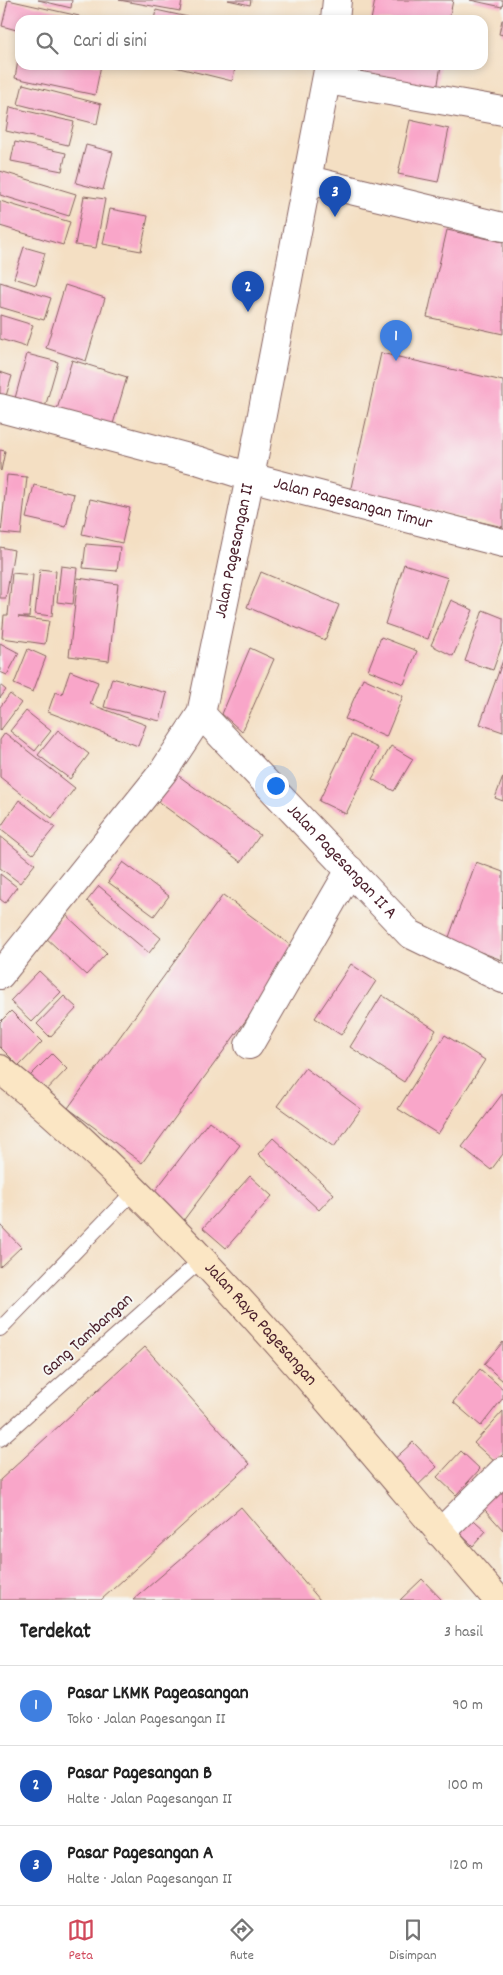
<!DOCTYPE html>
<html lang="id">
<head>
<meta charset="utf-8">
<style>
	body { margin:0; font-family:Dekko,sans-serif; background:#f2f2f2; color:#222 }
	.you { position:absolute; left:275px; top:785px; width:18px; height:18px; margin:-12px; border:4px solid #fff; border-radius:50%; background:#1a73e8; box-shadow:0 0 0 8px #1a73e833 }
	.badge { display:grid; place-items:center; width:32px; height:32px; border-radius:50%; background:#d1495b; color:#fff; font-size:16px; font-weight:700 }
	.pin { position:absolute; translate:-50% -41px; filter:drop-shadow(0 1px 2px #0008) }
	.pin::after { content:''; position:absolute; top:26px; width:18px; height:15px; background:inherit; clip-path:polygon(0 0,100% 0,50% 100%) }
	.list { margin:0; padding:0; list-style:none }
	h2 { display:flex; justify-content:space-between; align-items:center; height:65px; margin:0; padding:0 20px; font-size:21px }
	h2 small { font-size:16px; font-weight:400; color:#767676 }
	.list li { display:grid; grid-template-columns:32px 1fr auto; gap:15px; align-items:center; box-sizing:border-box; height:80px; padding:0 20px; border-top:1px solid #e0e0e0 }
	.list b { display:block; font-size:19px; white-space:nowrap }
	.list p { margin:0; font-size:16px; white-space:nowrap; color:#767676 }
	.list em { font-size:16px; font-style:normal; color:#767676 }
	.icon { flex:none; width:28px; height:28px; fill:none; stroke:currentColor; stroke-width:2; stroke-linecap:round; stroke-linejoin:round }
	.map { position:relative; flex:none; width:503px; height:1600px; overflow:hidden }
	.search { position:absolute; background:#fff; box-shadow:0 2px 8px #0003; left:15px; right:15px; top:15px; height:55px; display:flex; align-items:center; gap:12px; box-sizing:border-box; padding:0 18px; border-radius:15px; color:#767676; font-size:19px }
	.sheet { height:305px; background:#fff }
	nav { display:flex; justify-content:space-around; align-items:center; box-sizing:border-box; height:70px; border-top:1px solid #e0e0e0; background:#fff; font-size:14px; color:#767676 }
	nav a { display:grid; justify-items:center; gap:2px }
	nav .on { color:#d1495b }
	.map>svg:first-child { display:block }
	.building { fill:#f9a6c9 }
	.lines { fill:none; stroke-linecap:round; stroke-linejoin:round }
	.service-casing { stroke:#866260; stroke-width:16 }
	.minor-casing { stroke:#866260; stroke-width:30 }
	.tertiary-casing { stroke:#866260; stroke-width:30 }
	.secondary-casing { stroke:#866260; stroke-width:30 }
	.service { stroke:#fff; stroke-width:14 }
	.minor { stroke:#fff; stroke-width:28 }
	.tertiary { stroke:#fff; stroke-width:28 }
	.secondary { stroke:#fbe6c4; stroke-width:28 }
	.labels { text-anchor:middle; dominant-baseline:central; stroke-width:4; stroke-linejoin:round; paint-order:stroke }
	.street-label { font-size:18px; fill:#4a1f2b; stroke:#f6f6f2 }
</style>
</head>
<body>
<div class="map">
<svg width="503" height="1600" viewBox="0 0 503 1600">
	<rect width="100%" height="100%" fill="#f6f6f2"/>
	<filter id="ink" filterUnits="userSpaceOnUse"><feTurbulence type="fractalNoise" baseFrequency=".02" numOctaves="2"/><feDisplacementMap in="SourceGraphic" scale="10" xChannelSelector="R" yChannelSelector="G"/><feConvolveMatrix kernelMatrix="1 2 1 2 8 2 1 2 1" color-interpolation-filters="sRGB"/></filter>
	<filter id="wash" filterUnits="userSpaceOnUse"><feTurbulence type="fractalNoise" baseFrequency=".0096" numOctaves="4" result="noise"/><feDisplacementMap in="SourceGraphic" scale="20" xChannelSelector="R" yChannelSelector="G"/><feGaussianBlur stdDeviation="1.12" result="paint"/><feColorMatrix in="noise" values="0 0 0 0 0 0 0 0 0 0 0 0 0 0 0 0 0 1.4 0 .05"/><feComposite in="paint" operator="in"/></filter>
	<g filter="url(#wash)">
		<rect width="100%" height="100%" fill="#f4dfc3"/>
		<g id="blocks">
			<path class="building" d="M8,0L79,16L78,20H20V31L2,26Z
				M38,0H72L71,8Z
				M119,0H182L180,11Z
				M228,0H251L250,5Z
				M375,0H453L449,20H371Z
				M470,0H503V2L502,7Z
				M156,10L197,19V20H154Z
				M502,20H503V35L499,34Z
				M19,55L20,65H101L95,95L15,78Z
				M167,65H236L232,81Z
				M363,65H441L437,90L361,75Z
				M23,84L101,104L97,124L18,104Z
				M10,107L74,122L68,145L6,131Z
				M410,120L449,129L438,182L398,174Z
				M15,142L66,153L62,171L11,161Z
				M86,145L113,152L103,190L76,183Z
				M0,171L76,194L69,216L0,195Z
				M84,196L105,199L96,248L75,245Z
				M0,201L70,222L63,245L0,226Z
				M110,209L148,216L141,251L103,244Z
				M447,230L503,242V334L427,317Z
				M24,247L45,253L36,285L14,278Z
				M0,282L51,298L44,320L0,307Z
				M65,285L105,298L86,361L46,348Z
				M0,315L33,325L26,347L0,339Z
				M381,353L503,381V527L350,492Z
				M27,354L58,362L44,411L14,402Z
				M72,360L127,377L110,434L55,416Z
				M0,372L12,376L3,406L0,405Z
				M0,450L5,451L1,471L0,470Z
				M7,475L27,477L21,535L1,533Z
				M34,485L74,494L66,527L26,518Z
				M90,499L130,508L122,543L82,534Z
				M86,544L120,547L117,571L83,568Z
				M0,547L14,550L6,598H0Z
				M404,564L448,578L428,639L385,624Z
				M61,566L77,568L73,604L57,602Z
				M40,569L56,571L52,616L35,614Z
				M261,572L339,605L325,640L247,607Z
				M12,573L33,575L29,617H18L49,621L45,644L2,638L4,615H8Z
				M78,578L118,584L109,661L69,656Z
				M451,600L473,610L453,656L431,645Z
				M483,610L503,618V642L493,670L465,661Z
				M381,637L417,651L404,684L368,670Z
				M0,643L19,653L7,675L0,672Z
				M250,648L274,659L242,732L222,714Z
				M28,649L46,657L33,692L14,684Z
				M503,660V732L480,724Z
				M70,671L98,682L90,704L146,725L138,746L48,712L55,692L62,694Z
				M112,678L167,693L160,721L104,707Z
				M363,678L403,696L386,737L345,719Z
				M0,685L6,690L0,698Z
				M10,694L21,703L0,731V707Z
				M26,711L51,731L35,751L10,731Z
				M58,730L89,754L70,779L38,755Z
				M5,733L75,788L52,818L0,777V740Z
				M351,735L378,748L346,814L319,801Z
				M391,746L413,759L394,791L372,779Z
				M172,771L260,835L241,862L153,798Z
				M503,777V801L495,798Z
				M19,800L55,827L33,854L0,828Z
				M0,836L35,864L20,883L0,868Z
				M123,862L169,896L154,916L108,882Z
				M476,862L503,872L502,960L448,940Z
				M0,874L17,887L5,903L0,899Z
				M99,886L161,938L149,953L87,901Z
				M223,895L297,950L142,1163L68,1108Z
				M65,914L107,953L86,975L44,936Z
				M351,964L376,981L341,1035L315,1018Z
				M39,971L61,992L32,1022L10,1001Z
				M382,995L436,1030L404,1082L350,1047Z
				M64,996L77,1008L50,1037L37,1024Z
				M11,1011L42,1042L19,1066L0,1047V1022Z
				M445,1035L485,1060L438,1134L398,1109Z
				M52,1054L67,1069L42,1095L27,1079Z
				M305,1068L361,1109L334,1147L277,1106Z
				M503,1093V1154L491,1170L462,1147Z
				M209,1121L240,1145L183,1221L151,1196Z
				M273,1138L334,1194L319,1210L258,1154Z
				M250,1176L272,1196L226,1248L203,1228Z
				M0,1225L21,1247L0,1267Z
				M503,1342V1381L484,1364Z
				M145,1347L250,1464L101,1600H0V1480Z
				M480,1369L503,1389V1398L481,1426L453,1402Z
				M503,1411V1454L495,1462L474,1443Z
				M413,1442L437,1467L414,1489L390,1463Z
				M461,1451L480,1469L456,1495L437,1477Z
				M503,1477V1530L477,1501Z
				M241,1507L320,1600H133Z
				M465,1512L486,1531L473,1546L452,1526Z
				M422,1579L442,1600H400Z"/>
		</g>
	</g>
	<g filter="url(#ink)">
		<use href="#blocks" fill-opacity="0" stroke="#866260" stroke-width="1"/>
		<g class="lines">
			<g class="service-casing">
				<path id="service" d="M0,1329L135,1190
					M0,1439L201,1260"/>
			</g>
			<g class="minor-casing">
				<g id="minor">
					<path d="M327,80L503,111"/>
					<path d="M309,180L503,227"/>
					<path id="s1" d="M201,714L410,934L503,979"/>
					<path id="s2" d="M0,975L163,772L201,714L250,477L503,543"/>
					<path d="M249,1045L350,870"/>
					<path d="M440,1533L503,1471"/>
				</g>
			</g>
			<g class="tertiary-casing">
				<path id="tertiary" d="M335,20L337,0
					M0,408L200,461L250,477L329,65"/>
			</g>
			<g class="secondary-casing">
				<g id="secondary">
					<path id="s3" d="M0,1069C187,1221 341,1418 498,1600"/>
				</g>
			</g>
			<use href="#service" class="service"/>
			<use href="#minor" class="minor"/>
			<use href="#tertiary" class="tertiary"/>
			<use href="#secondary" class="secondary"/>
		</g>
	</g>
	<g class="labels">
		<g class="street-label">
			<text stroke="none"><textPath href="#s2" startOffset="678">Jalan Pagesangan Timur</textPath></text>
			<text stroke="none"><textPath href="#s2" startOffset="496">Jalan Pagesangan II</textPath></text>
			<text stroke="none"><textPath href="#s1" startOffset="204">Jalan Pagesangan II A</textPath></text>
			<text stroke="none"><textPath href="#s3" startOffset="365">Jalan Raya Pagesangan</textPath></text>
			<text transform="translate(88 1336) rotate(-42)">Gang Tambangan</text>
		</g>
	</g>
</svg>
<div class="you"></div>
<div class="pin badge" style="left:396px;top:361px;background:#3f7fe0">1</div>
<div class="pin badge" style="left:248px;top:312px;background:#1a4fb4">2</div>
<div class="pin badge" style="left:335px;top:217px;background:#1a4fb4">3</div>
<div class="search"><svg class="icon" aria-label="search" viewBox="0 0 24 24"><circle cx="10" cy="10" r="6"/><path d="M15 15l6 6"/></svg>Cari di sini</div>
</div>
<section class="sheet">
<h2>Terdekat<small>3 hasil</small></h2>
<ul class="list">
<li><span class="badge" style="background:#3f7fe0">1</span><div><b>Pasar LKMK Pageasangan</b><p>Toko · Jalan Pagesangan II</p></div><em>90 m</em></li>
<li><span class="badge" style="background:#1a4fb4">2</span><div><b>Pasar Pagesangan B</b><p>Halte · Jalan Pagesangan II</p></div><em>100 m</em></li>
<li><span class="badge" style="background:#1a4fb4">3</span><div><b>Pasar Pagesangan A</b><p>Halte · Jalan Pagesangan II</p></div><em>120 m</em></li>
</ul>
</section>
<nav>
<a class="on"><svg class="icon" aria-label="map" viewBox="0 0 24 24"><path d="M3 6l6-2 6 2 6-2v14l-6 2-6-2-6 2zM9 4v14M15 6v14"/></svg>Peta</a>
<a><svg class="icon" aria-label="directions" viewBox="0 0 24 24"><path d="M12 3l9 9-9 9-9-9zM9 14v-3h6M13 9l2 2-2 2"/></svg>Rute</a>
<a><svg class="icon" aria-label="saved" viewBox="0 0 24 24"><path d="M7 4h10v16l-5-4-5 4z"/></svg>Disimpan</a>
</nav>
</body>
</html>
